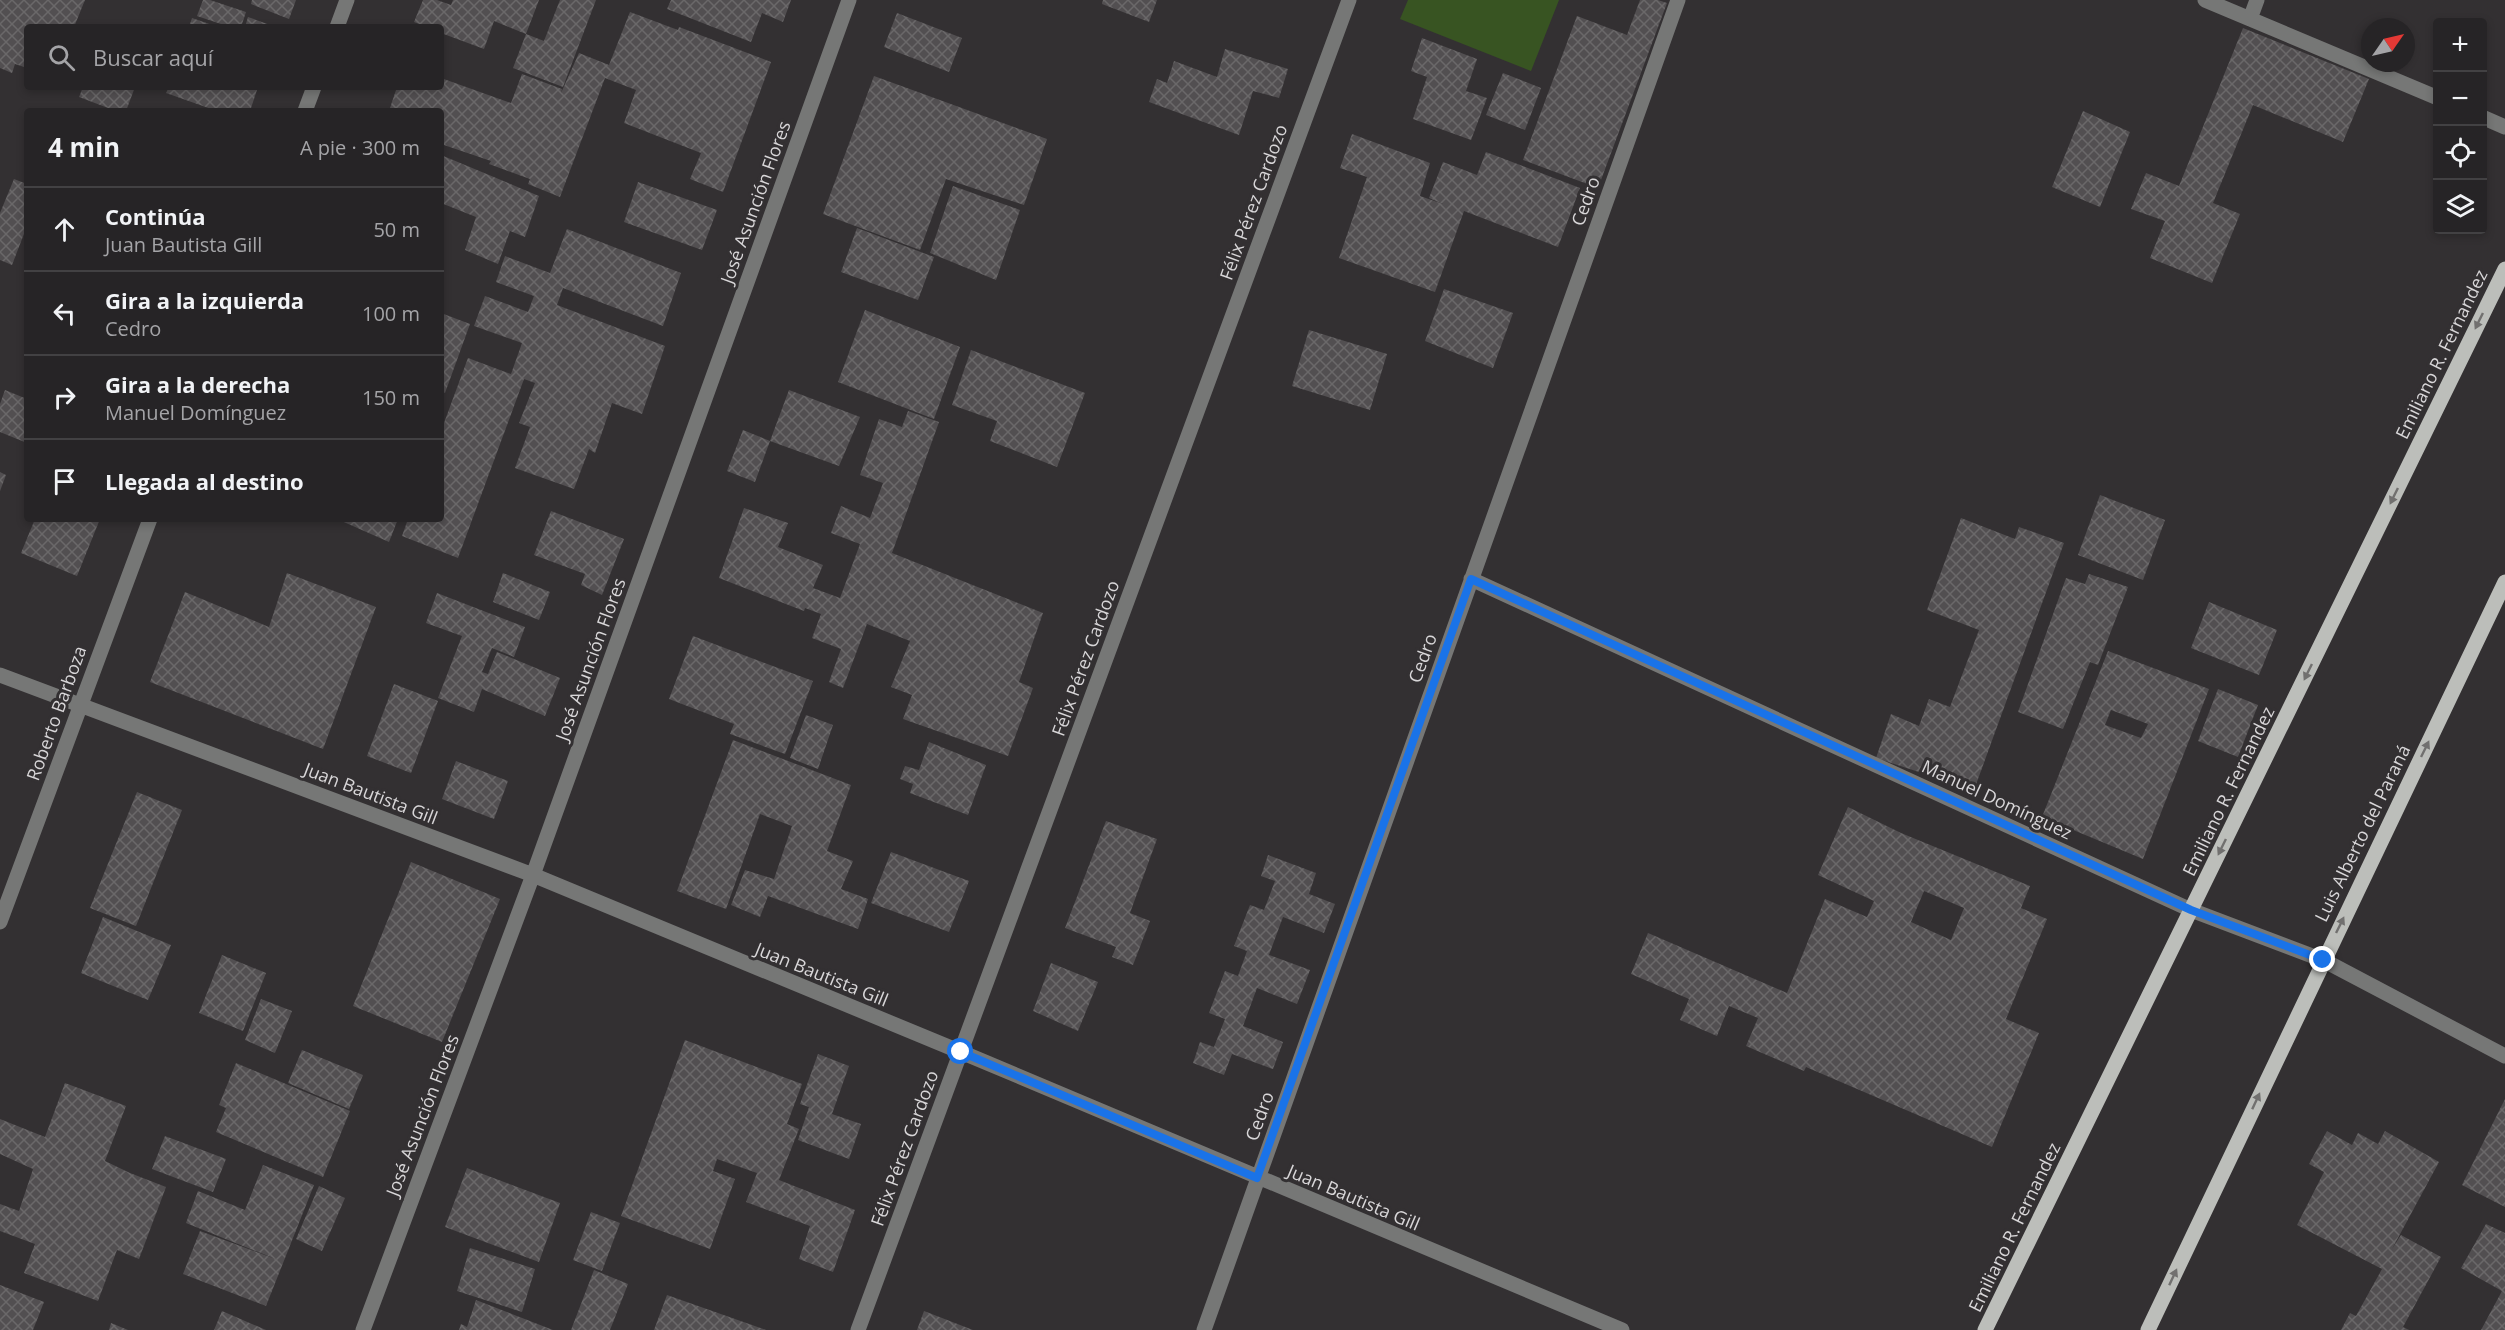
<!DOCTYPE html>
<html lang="es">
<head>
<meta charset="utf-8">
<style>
	body { margin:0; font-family:"Open Sans",sans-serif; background:#323032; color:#f1f3f6 }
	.controls { position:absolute; right:18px; top:18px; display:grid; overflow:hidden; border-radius:6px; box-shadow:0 3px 9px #0003 }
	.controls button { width:54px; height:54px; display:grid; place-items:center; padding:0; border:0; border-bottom:2px solid #424143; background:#262426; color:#f1f3f6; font:30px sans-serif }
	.compass { position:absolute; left:2361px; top:18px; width:54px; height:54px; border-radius:50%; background:#262426; box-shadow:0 3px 9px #0003; rotate:56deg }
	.stop { position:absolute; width:18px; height:18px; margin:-14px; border:4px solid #1a73e8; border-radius:50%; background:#fff }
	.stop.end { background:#1a73e8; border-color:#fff; box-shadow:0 2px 6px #0008 }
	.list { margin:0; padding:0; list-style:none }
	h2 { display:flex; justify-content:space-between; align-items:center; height:78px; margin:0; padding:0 24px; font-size:26px }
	h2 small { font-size:20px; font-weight:400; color:#a4a4a7 }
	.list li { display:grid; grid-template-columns:39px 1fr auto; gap:18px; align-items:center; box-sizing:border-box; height:84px; padding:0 24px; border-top:2px solid #424143 }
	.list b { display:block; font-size:22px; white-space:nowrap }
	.list p { margin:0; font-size:20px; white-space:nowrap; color:#a4a4a7 }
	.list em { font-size:20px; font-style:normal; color:#a4a4a7 }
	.icon { flex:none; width:33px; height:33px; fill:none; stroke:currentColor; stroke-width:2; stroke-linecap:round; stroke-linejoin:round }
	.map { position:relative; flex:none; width:2505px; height:1330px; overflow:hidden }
	.search { position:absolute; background:#262426; box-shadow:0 3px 9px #0003; left:24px; top:24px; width:420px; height:66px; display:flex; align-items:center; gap:15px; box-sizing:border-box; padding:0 21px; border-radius:6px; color:#a4a4a7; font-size:22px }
	.panel { position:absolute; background:#262426; box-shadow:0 3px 9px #0003; left:24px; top:108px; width:420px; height:414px; border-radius:6px }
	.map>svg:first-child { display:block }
	.grass { fill:#385422 }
	.building { fill:url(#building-cross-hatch); fill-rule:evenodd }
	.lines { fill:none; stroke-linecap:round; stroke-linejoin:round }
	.minor { stroke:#767776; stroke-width:15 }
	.major { stroke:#bcbeba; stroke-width:15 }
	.oneway { fill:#71706f }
	.route { stroke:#1a73e8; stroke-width:8 }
	.labels { text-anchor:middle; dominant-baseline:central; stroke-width:6; stroke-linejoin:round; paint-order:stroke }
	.street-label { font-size:18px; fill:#d8d6d8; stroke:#333032 }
</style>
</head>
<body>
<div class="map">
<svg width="2505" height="1330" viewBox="0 0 2505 1330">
	<defs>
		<pattern id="building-cross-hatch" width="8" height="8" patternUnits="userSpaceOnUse" patternTransform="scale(1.5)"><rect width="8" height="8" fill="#524f51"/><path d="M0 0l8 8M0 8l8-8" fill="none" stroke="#6a6869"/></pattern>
	</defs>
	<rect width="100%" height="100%" fill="#333032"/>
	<path class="grass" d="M1408,0H1559L1531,71L1400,19Z"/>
	<path class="building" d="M0,0H85L74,27H27V68L15,64L12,73L0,68Z
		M203,0H210L246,12L241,27H230L197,16Z
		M252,0H296L289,19L251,4Z
		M423,0H437L451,5L453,0H539L526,34L494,21L484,49L441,33V27H427L414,22Z
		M560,0H596L563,87L513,68L526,34L544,41Z
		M671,0H791L783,22L762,13L751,42L667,9Z
		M1103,0H1157L1149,22L1102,4Z
		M1640,0H1658L1667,3L1598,188L1523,160L1577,16L1627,35Z
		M630,12L678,30L679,27L771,62L723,192L690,179L701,153L624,123L636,90L605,78L560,197L528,184L530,179L489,164L491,161L441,144V111H389L397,87H441V78L511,103L522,74L562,89L561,93L579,53L609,65Z
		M897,13L962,38L949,72L884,47Z
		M248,17L276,27H245Z
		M192,18L218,27H189Z
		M2243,28L2369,79L2343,142L2253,105L2213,203L2240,214L2212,283L2150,258L2165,221L2131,209L2146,173L2179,186Z
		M1422,38L1477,59L1466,91L1487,98L1471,140L1413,119L1427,77L1411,71Z
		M1225,49L1288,69L1279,98L1253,91L1239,135L1149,102L1157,79L1167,83L1174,61L1217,77Z
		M1503,73L1541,88L1525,130L1486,115Z
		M874,76L1047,139L1024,205L946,179L920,250L823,214Z
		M83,87H135L126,111H116L79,97Z
		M169,87H258L250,111H217L166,93Z
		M2083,111L2130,132L2100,207L2052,187Z
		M1352,134L1430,163L1420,196L1443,204L1429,198L1443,162L1477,175L1486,152L1580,188L1558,247L1464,211L1435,292L1339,258L1367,177L1340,168Z
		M441,155L539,196L525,237L510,231L498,264L465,250L476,217L441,203Z
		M14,179L27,184V226L12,265L0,260V213Z
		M638,182L717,210L702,250L624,222Z
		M953,186L1020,210L996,280L930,253Z
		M857,228L934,257L918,300L841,272Z
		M567,229L681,273L663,326L563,288L557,305L665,346L642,414L612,403L595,453L589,449L574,489L515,468L530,427L519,423L535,383L524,379L458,558L402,536L408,519H441V431L468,358L511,374L522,343L474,326L485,296L528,312L534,296L496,282L505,256L550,273Z
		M1444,289L1513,313L1493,368L1425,341Z
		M865,310L960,347L934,419L838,382Z
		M441,313L470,324L445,393L441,391Z
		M1309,330L1387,354L1370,410L1292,386Z
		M971,350L1085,393L1057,467L990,441L997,421L952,405Z
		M5,390L27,399V443L0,432V404Z
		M789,390L860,417L839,466L770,441L755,482L727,471L743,430L770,441Z
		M908,411L939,422L892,553L1043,613L1019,682L1033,688L1008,756L903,719L912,695L891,687L910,641L867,624L843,688L829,682L841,649L812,638L821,614L805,608L804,611L719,578L744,508L788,523L778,547L823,565L813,588L840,598L860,544L831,533L841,506L870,518L883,483L860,475L879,419L902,427Z
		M0,472L6,475L0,491Z
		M2100,495L2165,520L2143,580L2078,555Z
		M551,511L624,539L602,595L581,585L585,574L534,555Z
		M1961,518L2015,539L2019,527L2064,543L1974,790L1876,758L1891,714L1919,726L1929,699L1950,707L1979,630L1927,610Z
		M35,519H100L77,576L21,553Z
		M337,519H398L389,542Z
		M287,573L376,607L323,749L150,682L185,592L269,627Z
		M503,573L550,592L539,620L493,602Z
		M2089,574L2128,587L2098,665L2090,662L2063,729L2018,712L2066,578L2085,584Z
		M437,593L525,627L514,657L492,648L482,672L488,674L497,652L560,678L545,716L482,689L474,712L438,698L462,636L426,623Z
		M2209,602L2277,630L2259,675L2191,648Z
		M693,636L813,681L785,754L730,734L734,724L669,699Z
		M2108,651L2209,689L2143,859L2042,817ZM2111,710L2148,724L2141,738L2105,725Z
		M394,684L438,701L411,773L367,756Z
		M2218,689L2258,705L2238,757L2198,741Z
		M806,715L833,725L818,769L790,758Z
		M733,740L851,785L827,851L853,861L841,889L868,899L858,929L768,896L760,917L731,905L745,870L774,879L792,826L760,814L726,909L677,891Z
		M929,742L986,765L968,815L910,793L913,784L900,779L905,766L919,770Z
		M456,761L508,781L494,819L442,799Z
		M137,792L182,810L136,926L90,908Z
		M1848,807L1901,833L2030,886L2021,908L2047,919L2006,1019L2039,1033L1992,1147L1806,1067L1804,1071L1746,1046L1758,1018L1729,1006L1717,1036L1680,1020L1689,999L1631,974L1648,933L1787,993L1825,899L1867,917L1874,901L1818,875ZM1924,891L1964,908L1951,940L1911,922Z
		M1106,821L1157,839L1130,913L1150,921L1133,965L1112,957L1116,947L1065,928Z
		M891,852L969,881L949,932L871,903Z
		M1268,855L1316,873L1309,894L1335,904L1324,933L1283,917L1269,955L1310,970L1297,1004L1257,988L1243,1026L1283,1042L1273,1069L1232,1054L1224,1075L1193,1063L1200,1042L1214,1047L1225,1019L1209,1013L1225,971L1238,976L1247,951L1234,946L1250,905L1264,910L1275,881L1261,876Z
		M411,862L500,899L442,1042L353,1006Z
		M103,917L171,945L148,1000L81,973Z
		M222,955L266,973L243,1031L199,1013Z
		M1051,963L1098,982L1078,1031L1033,1011Z
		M261,999L292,1011L275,1053L245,1040Z
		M685,1040L802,1084L787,1124L799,1129L779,1180L855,1210L833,1272L799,1259L810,1226L746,1202L757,1173L717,1159L713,1171L735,1179L710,1249L621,1216Z
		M302,1050L363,1075L349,1109L288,1083Z
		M818,1054L849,1066L832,1114L861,1124L849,1159L798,1140L809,1107L800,1104Z
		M236,1063L350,1111L323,1177L216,1132L226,1108L219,1105Z
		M65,1083L126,1106L105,1161L130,1173L166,1187L139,1259L117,1250L98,1301L24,1273L35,1244L0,1231V1204L19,1211L33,1169L0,1154V1119L45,1137Z
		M2505,1099V1207L2462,1185Z
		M2327,1131L2352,1145L2358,1133L2378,1144L2385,1131L2439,1162L2392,1249L2401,1235L2441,1257L2403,1327L2409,1330H2341L2350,1313L2356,1316L2382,1269L2297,1225L2324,1172L2309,1164Z
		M165,1136L226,1159L213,1192L152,1169Z
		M263,1165L314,1185L266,1306L183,1274L200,1231L278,1260L186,1223L198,1191L245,1210Z
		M467,1168L560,1203L539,1262L445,1227Z
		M319,1186L345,1198L322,1251L296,1239Z
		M591,1212L620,1223L602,1271L573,1260Z
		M2486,1224L2505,1233V1330H2481L2502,1291L2461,1268Z
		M470,1248L535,1269L522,1312L457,1291Z
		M594,1270L628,1284L610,1330H571Z
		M0,1285L44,1302L33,1330H0Z
		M667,1295L766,1330H654Z
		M476,1300L553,1330H459L461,1324L467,1327Z
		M222,1311L266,1330H214Z
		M924,1311L973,1330H917Z
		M111,1323L128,1330H109Z"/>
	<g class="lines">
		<path class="minor" d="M2205,0L2438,98
			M2250,19L2257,0
			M337,27L347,0
			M305,111L314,87
			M2482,117L2505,127
			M1471,579L2191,910L2323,960L2505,1056
			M0,675L533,875L961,1052L1622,1330
			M0,922L150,519
			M363,1330L533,875L849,0
			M858,1330L1349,0
			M1204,1330L1678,0"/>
		<path class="major" d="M1985,1330L2505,269
			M2148,1330L2505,582"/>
	</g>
	<defs><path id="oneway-solid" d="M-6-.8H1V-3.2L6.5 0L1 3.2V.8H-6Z" transform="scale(1.5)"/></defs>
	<g class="oneway">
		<use href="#oneway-solid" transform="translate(2479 321) rotate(116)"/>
		<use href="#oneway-solid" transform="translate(2394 496) rotate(116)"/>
		<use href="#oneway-solid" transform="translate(2308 672) rotate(116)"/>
		<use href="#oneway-solid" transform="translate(2425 749) rotate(-64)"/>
		<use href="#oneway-solid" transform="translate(2222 847) rotate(116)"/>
		<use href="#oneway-solid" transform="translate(2340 925) rotate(-64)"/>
		<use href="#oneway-solid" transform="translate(2256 1101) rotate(-65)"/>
		<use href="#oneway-solid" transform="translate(2173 1277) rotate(-65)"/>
	</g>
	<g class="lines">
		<path class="route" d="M961,1052L1257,1178L1471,579L2191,910L2323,960"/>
	</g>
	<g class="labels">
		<g class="street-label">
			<text transform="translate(1585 201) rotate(-70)">Cedro</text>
			<text transform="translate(755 202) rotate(-70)">José Asunción Flores</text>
			<text transform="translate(1253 202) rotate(-70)">Félix Pérez Cardozo</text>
			<text transform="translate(2441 354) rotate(-64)">Emiliano R. Fernandez</text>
			<text transform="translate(1085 658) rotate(-70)">Félix Pérez Cardozo</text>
			<text transform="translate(1422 658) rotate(-70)">Cedro</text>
			<text transform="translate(590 659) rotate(-70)">José Asunción Flores</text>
			<text transform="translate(56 713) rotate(-70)">Roberto Barboza</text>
			<text transform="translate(2228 791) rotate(-64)">Emiliano R. Fernandez</text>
			<text transform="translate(371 793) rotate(21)">Juan Bautista Gill</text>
			<text transform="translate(1997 799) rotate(25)">Manuel Domínguez</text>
			<text transform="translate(2362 833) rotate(-64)">Luis Alberto del Paraná</text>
			<text transform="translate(822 974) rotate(22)">Juan Bautista Gill</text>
			<text transform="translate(422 1115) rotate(-69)">José Asunción Flores</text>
			<text transform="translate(1259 1116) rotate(-70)">Cedro</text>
			<text transform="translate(904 1148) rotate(-70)">Félix Pérez Cardozo</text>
			<text transform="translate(1354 1197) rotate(23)">Juan Bautista Gill</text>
			<text transform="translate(2014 1227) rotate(-64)">Emiliano R. Fernandez</text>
		</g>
	</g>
</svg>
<div class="controls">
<button>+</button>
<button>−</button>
<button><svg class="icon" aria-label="locate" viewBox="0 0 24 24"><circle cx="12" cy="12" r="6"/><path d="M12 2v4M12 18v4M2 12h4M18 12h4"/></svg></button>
<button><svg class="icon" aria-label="layers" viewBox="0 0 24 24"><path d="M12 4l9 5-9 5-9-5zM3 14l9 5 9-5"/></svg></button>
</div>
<svg class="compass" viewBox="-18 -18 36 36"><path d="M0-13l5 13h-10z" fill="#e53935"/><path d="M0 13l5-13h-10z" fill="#a4a4a7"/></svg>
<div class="stop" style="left:961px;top:1052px"></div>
<div class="stop end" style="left:2323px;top:960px"></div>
<div class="search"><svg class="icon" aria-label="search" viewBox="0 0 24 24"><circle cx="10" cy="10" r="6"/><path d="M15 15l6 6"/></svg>Buscar aquí</div>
<section class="panel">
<h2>4 min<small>A pie · 300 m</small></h2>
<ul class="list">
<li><svg class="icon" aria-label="ahead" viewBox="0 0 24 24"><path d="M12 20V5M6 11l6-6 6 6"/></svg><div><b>Continúa</b><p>Juan Bautista Gill</p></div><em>50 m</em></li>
<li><svg class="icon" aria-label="left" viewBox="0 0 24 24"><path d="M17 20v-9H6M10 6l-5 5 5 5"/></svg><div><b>Gira a la izquierda</b><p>Cedro</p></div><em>100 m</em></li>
<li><svg class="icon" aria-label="right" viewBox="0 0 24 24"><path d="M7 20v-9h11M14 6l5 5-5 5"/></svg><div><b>Gira a la derecha</b><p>Manuel Domínguez</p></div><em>150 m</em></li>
<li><svg class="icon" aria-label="arrive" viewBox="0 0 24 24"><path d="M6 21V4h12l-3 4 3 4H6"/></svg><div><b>Llegada al destino</b></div></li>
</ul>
</section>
</div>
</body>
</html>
